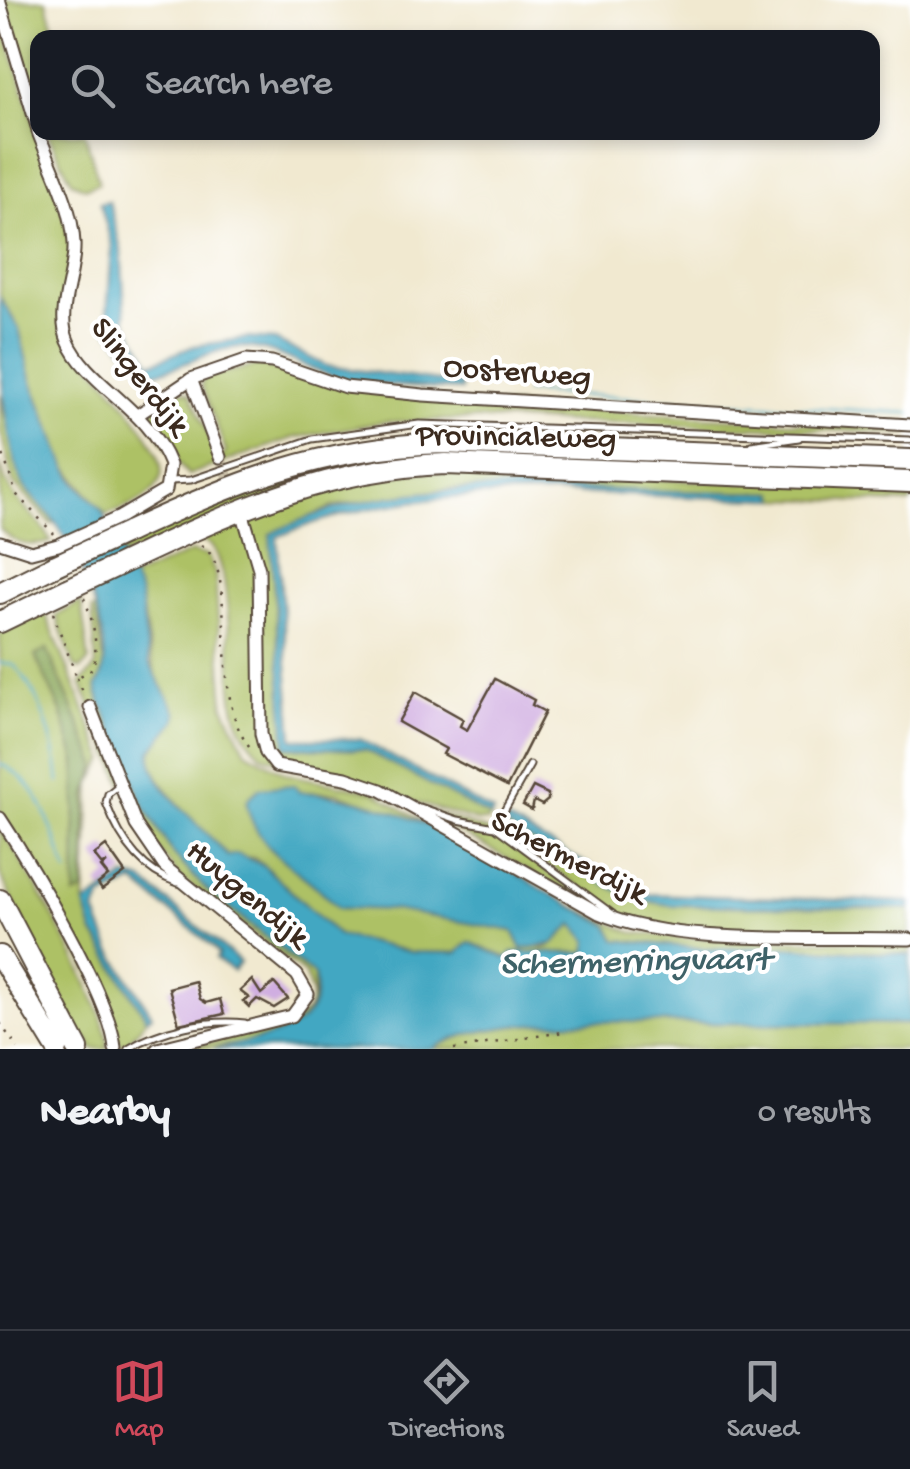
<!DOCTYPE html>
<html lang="en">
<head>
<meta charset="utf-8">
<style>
	body { margin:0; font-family:"Gochi Hand",sans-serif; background:#242831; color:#f1f3f6 }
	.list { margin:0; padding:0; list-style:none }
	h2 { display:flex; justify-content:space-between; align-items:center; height:130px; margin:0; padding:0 40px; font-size:42px }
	h2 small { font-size:32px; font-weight:400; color:#9ea1a6 }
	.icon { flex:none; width:55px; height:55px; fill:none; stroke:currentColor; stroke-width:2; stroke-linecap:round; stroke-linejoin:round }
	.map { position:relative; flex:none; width:910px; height:1049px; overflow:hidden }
	.search { position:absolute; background:#171b24; box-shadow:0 5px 15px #0003; left:30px; right:30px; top:30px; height:110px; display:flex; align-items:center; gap:25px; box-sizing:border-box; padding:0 35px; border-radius:20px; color:#9ea1a6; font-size:38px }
	.sheet { height:280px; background:#171b24 }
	nav { display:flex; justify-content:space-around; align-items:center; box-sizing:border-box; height:140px; border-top:2px solid #363941; background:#171b24; font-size:28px; color:#9ea1a6 }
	nav a { display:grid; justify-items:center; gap:5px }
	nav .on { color:#d1495b }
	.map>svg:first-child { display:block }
	.green { fill:#adc165; stroke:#747642; stroke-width:2.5; fill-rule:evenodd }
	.forest { fill:#8aa75a; stroke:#62683c; stroke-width:2.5 }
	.water { fill:#42a7c2; stroke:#3e6870; stroke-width:2.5 }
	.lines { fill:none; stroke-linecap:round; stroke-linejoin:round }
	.stream { stroke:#42a7c2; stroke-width:2.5 }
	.building { fill:#d0aee1 }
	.street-tunnel { stroke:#cdc3ac; stroke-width:11; stroke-dasharray:11 5.5; stroke-linecap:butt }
	.lane-casing { stroke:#564739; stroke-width:9 }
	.street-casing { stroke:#564739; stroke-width:15 }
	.highway-casing { stroke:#564739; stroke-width:24 }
	.path { stroke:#564739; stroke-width:2.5; stroke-dasharray:2.5 8; stroke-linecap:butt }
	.lane { stroke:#fff; stroke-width:5 }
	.street { stroke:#fff; stroke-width:11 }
	.highway { stroke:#fff; stroke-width:20 }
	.street-bridge-casing { stroke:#564739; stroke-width:15; stroke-linecap:butt }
	.highway-bridge-casing { stroke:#564739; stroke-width:24; stroke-linecap:butt }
	.street-bridge { stroke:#fff; stroke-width:11 }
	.highway-bridge { stroke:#fff; stroke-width:20 }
	.labels { text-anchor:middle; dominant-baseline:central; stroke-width:8; stroke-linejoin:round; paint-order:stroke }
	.street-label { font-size:32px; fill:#3b2a1e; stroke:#fff }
	.water-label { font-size:35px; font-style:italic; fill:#3e6268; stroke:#fff }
</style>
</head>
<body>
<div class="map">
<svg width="910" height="1049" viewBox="0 0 910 1049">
	<rect width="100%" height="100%" fill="#fff"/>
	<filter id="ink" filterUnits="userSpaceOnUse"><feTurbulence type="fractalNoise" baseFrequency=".01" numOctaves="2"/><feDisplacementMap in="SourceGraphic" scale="20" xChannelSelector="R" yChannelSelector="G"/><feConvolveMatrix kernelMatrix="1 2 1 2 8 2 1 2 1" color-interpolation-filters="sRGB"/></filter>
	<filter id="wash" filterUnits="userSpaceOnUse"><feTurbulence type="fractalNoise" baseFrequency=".0048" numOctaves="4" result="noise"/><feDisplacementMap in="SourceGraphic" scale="40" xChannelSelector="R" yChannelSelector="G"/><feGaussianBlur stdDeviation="2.25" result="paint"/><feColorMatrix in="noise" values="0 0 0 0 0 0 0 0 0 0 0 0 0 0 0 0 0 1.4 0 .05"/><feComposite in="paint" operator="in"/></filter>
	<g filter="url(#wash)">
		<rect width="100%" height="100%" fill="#f1e9d0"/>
		<path class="green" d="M5,0H46L57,37L38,38L37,112Z
			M0,16L64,215L71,250L60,328C82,355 169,442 161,476C156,498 124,509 105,515L66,466L32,382L19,329L0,297Z
			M47,133H85L99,183L85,188L72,182Z
			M260,365L315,382L467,403L910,429V433L482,419L383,422L293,438L188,475L148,422L149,413L182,391L190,393L220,459L226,452L201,384L206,376Z
			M0,394L22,481L56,522L51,524L13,483L0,430Z
			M401,450L910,464V478L419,460L120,556L115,546L252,482Z
			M0,463C11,509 38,510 51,542C30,548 15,545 0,529Z
			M410,471L910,488V503L777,499L774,493L449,489L335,506L270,534L286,747L366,750L491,817L488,821H476L263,756C250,744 239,728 235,711C226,681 236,549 204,542C186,537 157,559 139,564L277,502Z
			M191,552L208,556L215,573L224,706L246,751L287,774L374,792L435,829L338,793L300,792L543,949L553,944L557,899L631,932L681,938L910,942V955L787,947L708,949L616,940L610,929L595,920L587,953L513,952L507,958L469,942L457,953L410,952L338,935L263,865L254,858L227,856C211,838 144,776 151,752C154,739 169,725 177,713C140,670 154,623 131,578Z
			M81,602L89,661L80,670L74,666L56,616Z
			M96,608L105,669L96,687L98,695L145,808L174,855L207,890L314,975L313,1009C296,1041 214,1049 181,1049L293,1023L308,1010L312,995L305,974L179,876L139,823L81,683L96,666L92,610Z
			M45,612L105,760L91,783L85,904L93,932L147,1019L126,1044H120L109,1008L0,810V634ZM47,649L97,765L87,795L84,891L76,895V761L61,711L36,656Z
			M414,807L491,832L605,913Z
			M505,823L637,899L671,905L910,909V935L677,930L617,914L543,861L536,850L532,852L509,836Z
			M0,828C23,860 115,1018 107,1049H93L88,1039L81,1037L0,875Z
			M742,1022L910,1024V1049H432C496,1009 663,1025 742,1022Z"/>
		<path class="forest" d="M47,649L97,765L87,795L84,891L75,896L76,761L61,711L35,656Z"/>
		<path class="water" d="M109,201L121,249L126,322L151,363L194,346L248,338L275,340L327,366L461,384V390C417,387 372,387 330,375C299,367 275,347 242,347C207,348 178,373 145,373L106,328L112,246L100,203Z
			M0,297L19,329L32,382L66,466L76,483L102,510L140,594L149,663L177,713L176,720L151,751C147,787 208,829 227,856L238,854L263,865L338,935L410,952L457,953L469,942L506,958L513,952L586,953L588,941L573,924L553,944L522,949L513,931L394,910L338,908C309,872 257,856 247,805L248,799L260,788L294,785L299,792C415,796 508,876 608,925L616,940L708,949L787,947L910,955V1024C841,1023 772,1024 704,1023C635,1023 489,1013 432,1049H214C257,1038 327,1036 314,975L207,890L174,855L145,808L98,695L96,687C123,652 78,554 55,522C45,507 28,497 21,480C0,421 0,358 0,297Z
			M521,488L775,493L777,499C621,498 419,474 277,537L293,739H360L493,812L491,817L366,750L286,747L270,534C352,493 430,490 521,488Z
			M507,820L642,894L910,902V909L671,905C610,899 568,858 515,832L505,824Z
			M126,877L142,880L240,962L233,971L216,959L219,954L211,945L134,882L103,897L95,911L110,949L152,1015L147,1019L93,932L85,904Z"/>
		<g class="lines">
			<path class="stream" d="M525,392L910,413
				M0,663L13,664C41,693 55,743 59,782
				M0,764C43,782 52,833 68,873"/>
		</g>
		<g id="blocks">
			<path class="building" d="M495,679L534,700L532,705L545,712L507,787L443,754L446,749L398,722L415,692L463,719L460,726L467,730Z
				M533,787L548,794V800L542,805L534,801L532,810L523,805Z
				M106,846L125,873L102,890L98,884L108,876L101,867L107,863L101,864L94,855Z
				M252,980L261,994L274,983L288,999L274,1008L257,999L249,1007L243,1001L249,998L240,991Z
				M195,981L200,999L206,1003L220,999L224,1014L179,1024L169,988Z"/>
		</g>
	</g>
	<g filter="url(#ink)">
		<use href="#blocks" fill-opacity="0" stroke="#564739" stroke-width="2.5"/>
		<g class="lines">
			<path class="street-tunnel" d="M220,457L242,513"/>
			<g class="lane-casing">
				<path id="lane" d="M751,445L799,438
					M171,481L191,480L312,439L419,424L910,440
					M118,786L108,794L106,803C119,838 140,871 178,883
					M420,807L458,820L495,827L530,765
					M495,827L613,914
					M128,1049C161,1029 207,1019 245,1023"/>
			</g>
			<g class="street-casing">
				<path id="street" d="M0,3L38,130
					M38,132C51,167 72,205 74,243C76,275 55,310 68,341C87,385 148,408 170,465L166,490L120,517
					M191,379L220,457
					M139,414L191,379L246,360L272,362L345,387L423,395L910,425
					M244,518L259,569L261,734L266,753L276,766L346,778L381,790L599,913C676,947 822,936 910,939
					M0,542L31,552L58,545
					M90,707L136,825L164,866L297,975L308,994L292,1016L157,1049
					M0,818C30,863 112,1000 115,1049"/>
			</g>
			<g class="highway-casing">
				<path id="highway" d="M128,532C235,482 322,447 442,443L910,460
					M138,556C239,508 332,468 446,464L910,482
					M0,593L56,565
					M0,622L68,589
					M0,900L78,1049
					M0,956L57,1049"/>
			</g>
			<path class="path" d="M0,445L16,494L54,534
				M201,545C243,571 204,699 254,753
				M53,613L77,678L93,668C99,643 93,619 83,596
				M77,678L85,696
				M0,1023L18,1049
				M454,1049L563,1032"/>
			<use href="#lane" class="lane"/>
			<use href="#street" class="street"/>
			<use href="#highway" class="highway"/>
			<g class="street-bridge-casing">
				<path id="street-bridge" d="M58,545L120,517"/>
			</g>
			<g class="highway-bridge-casing">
				<path id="highway-bridge" d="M56,565L128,532
					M68,589L138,556"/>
			</g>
			<use href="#street-bridge" class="street-bridge"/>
			<use href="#highway-bridge" class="highway-bridge"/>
		</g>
	</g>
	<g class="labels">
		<g class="street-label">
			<text transform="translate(517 374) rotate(4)">Oosterweg</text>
			<text transform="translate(138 378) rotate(52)">Slingerdijk</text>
			<text transform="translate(516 439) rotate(1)">Provincialeweg</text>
			<text transform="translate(568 859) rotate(27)">Schermerdijk</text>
			<text transform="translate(246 896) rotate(40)">Huygendijk</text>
		</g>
		<g class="water-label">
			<text transform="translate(635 964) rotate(-1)">Schermerringvaart</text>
		</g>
	</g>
</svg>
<div class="search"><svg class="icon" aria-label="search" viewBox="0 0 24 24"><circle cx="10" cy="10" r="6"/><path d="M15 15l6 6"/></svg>Search here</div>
</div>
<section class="sheet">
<h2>Nearby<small>0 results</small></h2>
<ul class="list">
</ul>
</section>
<nav>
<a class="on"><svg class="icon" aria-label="map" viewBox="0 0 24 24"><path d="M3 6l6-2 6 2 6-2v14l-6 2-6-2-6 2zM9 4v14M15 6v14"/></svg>Map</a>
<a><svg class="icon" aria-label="directions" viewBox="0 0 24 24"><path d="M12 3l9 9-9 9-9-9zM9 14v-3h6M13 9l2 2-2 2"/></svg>Directions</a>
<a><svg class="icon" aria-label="saved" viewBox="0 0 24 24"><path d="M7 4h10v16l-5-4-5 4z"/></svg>Saved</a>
</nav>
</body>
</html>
